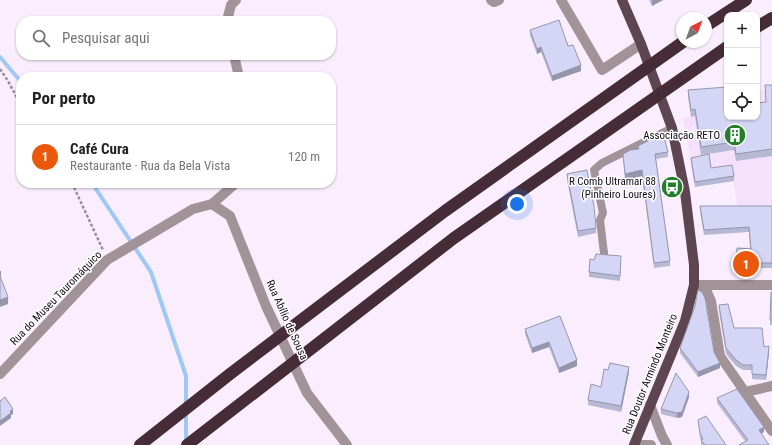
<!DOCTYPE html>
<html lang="pt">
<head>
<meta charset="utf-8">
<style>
	body { margin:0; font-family:"Roboto Condensed",sans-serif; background:#f2f2f2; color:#222 }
	.controls { position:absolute; right:12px; top:12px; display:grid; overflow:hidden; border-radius:8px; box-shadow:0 1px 3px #0004 }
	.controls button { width:36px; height:36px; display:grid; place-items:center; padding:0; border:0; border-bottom:1px solid #e0e0e0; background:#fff; color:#222; font:20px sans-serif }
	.compass { position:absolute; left:676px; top:12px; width:36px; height:36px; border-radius:50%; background:#fff; box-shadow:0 1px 3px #0004; rotate:41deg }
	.you { position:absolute; left:517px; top:204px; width:14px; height:14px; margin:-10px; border:3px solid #fff; border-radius:50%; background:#1a73e8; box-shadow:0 0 0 6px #1a73e833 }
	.badge { display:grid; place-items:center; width:26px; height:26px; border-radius:50%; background:#ea580c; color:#fff; font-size:13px; font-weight:700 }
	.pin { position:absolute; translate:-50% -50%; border:2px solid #fff; box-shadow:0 1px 4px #0006 }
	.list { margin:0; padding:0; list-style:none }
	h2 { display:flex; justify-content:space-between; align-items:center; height:52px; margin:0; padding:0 16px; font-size:17px }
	h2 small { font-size:13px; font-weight:400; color:#767676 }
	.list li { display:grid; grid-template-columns:26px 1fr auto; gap:12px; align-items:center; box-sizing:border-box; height:64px; padding:0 16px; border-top:1px solid #e0e0e0 }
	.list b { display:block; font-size:15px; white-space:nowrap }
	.list p { margin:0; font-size:13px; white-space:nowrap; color:#767676 }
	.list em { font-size:13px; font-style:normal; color:#767676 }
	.icon { flex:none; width:22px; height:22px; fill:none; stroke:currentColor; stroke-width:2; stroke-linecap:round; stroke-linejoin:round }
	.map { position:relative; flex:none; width:772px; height:445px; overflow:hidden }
	.search { position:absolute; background:#fff; box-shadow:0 1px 3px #0004; left:16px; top:16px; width:320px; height:44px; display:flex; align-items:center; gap:10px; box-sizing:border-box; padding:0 14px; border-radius:16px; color:#767676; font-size:15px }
	.panel { position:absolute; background:#fff; box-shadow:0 1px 3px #0004; left:16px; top:72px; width:320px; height:116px; border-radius:16px }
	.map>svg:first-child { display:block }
	.built { fill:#f5e1fc }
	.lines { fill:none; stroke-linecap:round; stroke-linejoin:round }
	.stream { stroke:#9ec9f4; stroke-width:4 }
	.path { stroke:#988e9c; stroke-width:2.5; stroke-dasharray:3 2; stroke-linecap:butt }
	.service { stroke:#a19398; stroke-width:8 }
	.minor { stroke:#a19398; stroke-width:10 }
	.tertiary { stroke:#a19398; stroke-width:10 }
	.primary { stroke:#5e4650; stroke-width:10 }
	.motorway { stroke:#462c37; stroke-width:12 }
	.motorway-bridge { stroke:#462c37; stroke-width:12 }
	.wall { fill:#b7b8d4 }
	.shaded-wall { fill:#9596ac }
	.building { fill:#d5d6f6; stroke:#9596ac }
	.labels { text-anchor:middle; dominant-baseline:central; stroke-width:3; stroke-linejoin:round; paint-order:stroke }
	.poi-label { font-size:11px; fill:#140d17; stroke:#fff; text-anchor:end }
	.street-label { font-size:11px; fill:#140d17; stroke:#fff }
</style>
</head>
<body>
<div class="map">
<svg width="772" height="445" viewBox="0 0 772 445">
	<rect width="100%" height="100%" fill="#faedfe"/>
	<path class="built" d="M765,90V93L772,92V211H738L732,171L711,174L691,163L683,118L691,117L688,97L727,117H757V91Z"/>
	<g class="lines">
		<path class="stream" d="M0,57L21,82
			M92,183L151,272L186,376V405
			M186,412V443"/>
		<path class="path" d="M0,69L8,81L21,105
			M72,183L103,250"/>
		<path class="service" d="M604,253L600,220L603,213L594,170L602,163L672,128"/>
		<path class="minor" d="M491,0L494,2L499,0
			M561,0L602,70L641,44
			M227,21L231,5L236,0
			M234,55L239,77
			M212,204L236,183
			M694,285L707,292L711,301L720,356L772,431
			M696,285H772
			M745,392L772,386
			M650,405L662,436L667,445
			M641,445H651"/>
		<path class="tertiary" d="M0,374L107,260L193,209L212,204L230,216L266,306L307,393L347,445"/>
		<path class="primary" d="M622,0L641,44L672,128L685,192L694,265V285L685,321L634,445"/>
		<path class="motorway" d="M706,26L746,0
			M757,27L772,18"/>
		<path class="motorway-bridge" d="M140,445L230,374L445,211L683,42
			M187,445L454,238L727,47"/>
	</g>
	<path class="wall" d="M649,0H663L652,6Z
		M530,30L581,71L552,81L541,52L537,54L530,35Z
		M765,85H772V156L736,161L734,150L701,155L695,116L691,117L688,97V90L727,117L766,102Z
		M638,146L668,152V157L656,159L670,261V266L654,268L642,176L625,180L623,154L638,149Z
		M691,158L711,168L734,176V181L695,187L691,163Z
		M567,174L596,228V233L578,237L567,180Z
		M700,206H772V268H758V270L736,269L737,248L750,249L749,232L704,235L700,211Z
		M594,260L621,262L620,281L589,277V272Z
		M772,292V325H770V320Z
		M719,305L734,328L764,347L769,352L766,380L752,379V370H743L736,366L726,354L719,311Z
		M560,316L577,366L559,373L549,347L532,353L525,334V329Z
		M680,348L714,352L720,368L698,377L680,353Z
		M608,370L629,372L621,412L588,405V400L601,387Z
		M689,397L682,417L677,418L661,414V409Z
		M717,398L764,432L745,441L717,403Z
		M698,420L726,445H701V441L700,438Z"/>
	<path class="shaded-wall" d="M652,0H663L652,6Z
		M541,47V52L537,54V49Z
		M581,65V71L552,81V76Z
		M642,170V176L625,180V174Z
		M0,271H1V277L0,278Z
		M8,297V304L0,307V300Z
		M549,342V347L532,353V348Z
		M769,346V352L766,380V375Z
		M577,360V366L559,373V368Z
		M720,363V368L698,377V372Z
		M629,367V372L621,412V406Z
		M689,392V397L682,417L677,418V413Z
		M13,409V414L11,415V418L0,426V421L10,411Z
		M764,427V432L759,435V430Z"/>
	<path class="building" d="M559,20L568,46L573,45L581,65L552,76L541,47L537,49L530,30Z
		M765,85H772V149L736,154L734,142L701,147L695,109L691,110L688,90L727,87V117H757V103L766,102Z
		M663,133L668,152L655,154L670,261L654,263L642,170L625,174L623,154L630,150L639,149L638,146Z
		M709,154L711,168L732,165L734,176L695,182L691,158Z
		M587,170L594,206L596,228L578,231L567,174Z
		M700,206H772V263H758V264L736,263L737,248L751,249L749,227L704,230Z
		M596,254L621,256L620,276L589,272L590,259L594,260Z
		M0,276L8,297L0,300Z
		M698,290L702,292L705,298L714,352L720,363L698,372L680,348L695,306Z
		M771,292H772V320H770Z
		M728,304L734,328H762L764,347L769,346L766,375L752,374V365H743L736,360L726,348L719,305Z
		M560,316L577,360L559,368L549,342L532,348L525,329Z
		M610,363L629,367L621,406L588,400L591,384L601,387L604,369L608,370Z
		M676,373L689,392L682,412L677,413L661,409Z
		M737,389L764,427L759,430L769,445H739L748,440L717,398Z
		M5,397L13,409L10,411L11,413L0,421V401Z
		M706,416L726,445H705L701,440L703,439L700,433L698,420Z"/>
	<defs>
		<g id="building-disc" transform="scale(1.15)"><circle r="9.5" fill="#257e2c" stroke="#fff"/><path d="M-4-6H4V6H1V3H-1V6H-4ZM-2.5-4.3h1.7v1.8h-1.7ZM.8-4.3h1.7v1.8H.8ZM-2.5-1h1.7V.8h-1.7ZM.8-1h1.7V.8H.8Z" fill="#fff"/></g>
		<g id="bus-disc" transform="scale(1.15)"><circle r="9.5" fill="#257e2c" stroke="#fff"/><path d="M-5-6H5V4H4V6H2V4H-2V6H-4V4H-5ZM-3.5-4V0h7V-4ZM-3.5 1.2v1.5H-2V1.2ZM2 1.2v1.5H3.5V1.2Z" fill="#fff"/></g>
	</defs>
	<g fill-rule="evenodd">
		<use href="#building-disc" x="735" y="135"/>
		<use href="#bus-disc" x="672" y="187"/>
	</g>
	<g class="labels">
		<g class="poi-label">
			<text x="720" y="135">Associação RETO</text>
			<text x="656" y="181">R Comb Ultramar 88<tspan x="656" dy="13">(Pinheiro Loures)</tspan></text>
		</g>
		<g class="street-label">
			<text transform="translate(56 298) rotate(-46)">Rua do Museu Tauromáquico</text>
			<text transform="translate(287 320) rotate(66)">Rua Abílio de Sousa</text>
			<text transform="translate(650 374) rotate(-68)">Rua Doutor Armindo Monteiro</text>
		</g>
	</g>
</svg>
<div class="controls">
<button>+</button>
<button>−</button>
<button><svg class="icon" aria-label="locate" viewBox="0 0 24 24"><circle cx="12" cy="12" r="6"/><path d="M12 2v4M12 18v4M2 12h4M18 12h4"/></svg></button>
</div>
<svg class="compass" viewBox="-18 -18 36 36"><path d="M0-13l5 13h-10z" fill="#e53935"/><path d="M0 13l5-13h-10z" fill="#767676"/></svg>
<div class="you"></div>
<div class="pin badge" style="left:746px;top:264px">1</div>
<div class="search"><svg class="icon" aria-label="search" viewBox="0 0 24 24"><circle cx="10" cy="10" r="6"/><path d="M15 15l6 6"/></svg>Pesquisar aqui</div>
<section class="panel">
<h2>Por perto<small></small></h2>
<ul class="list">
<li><span class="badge">1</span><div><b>Café Cura</b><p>Restaurante · Rua da Bela Vista</p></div><em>120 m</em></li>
</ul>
</section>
</div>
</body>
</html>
